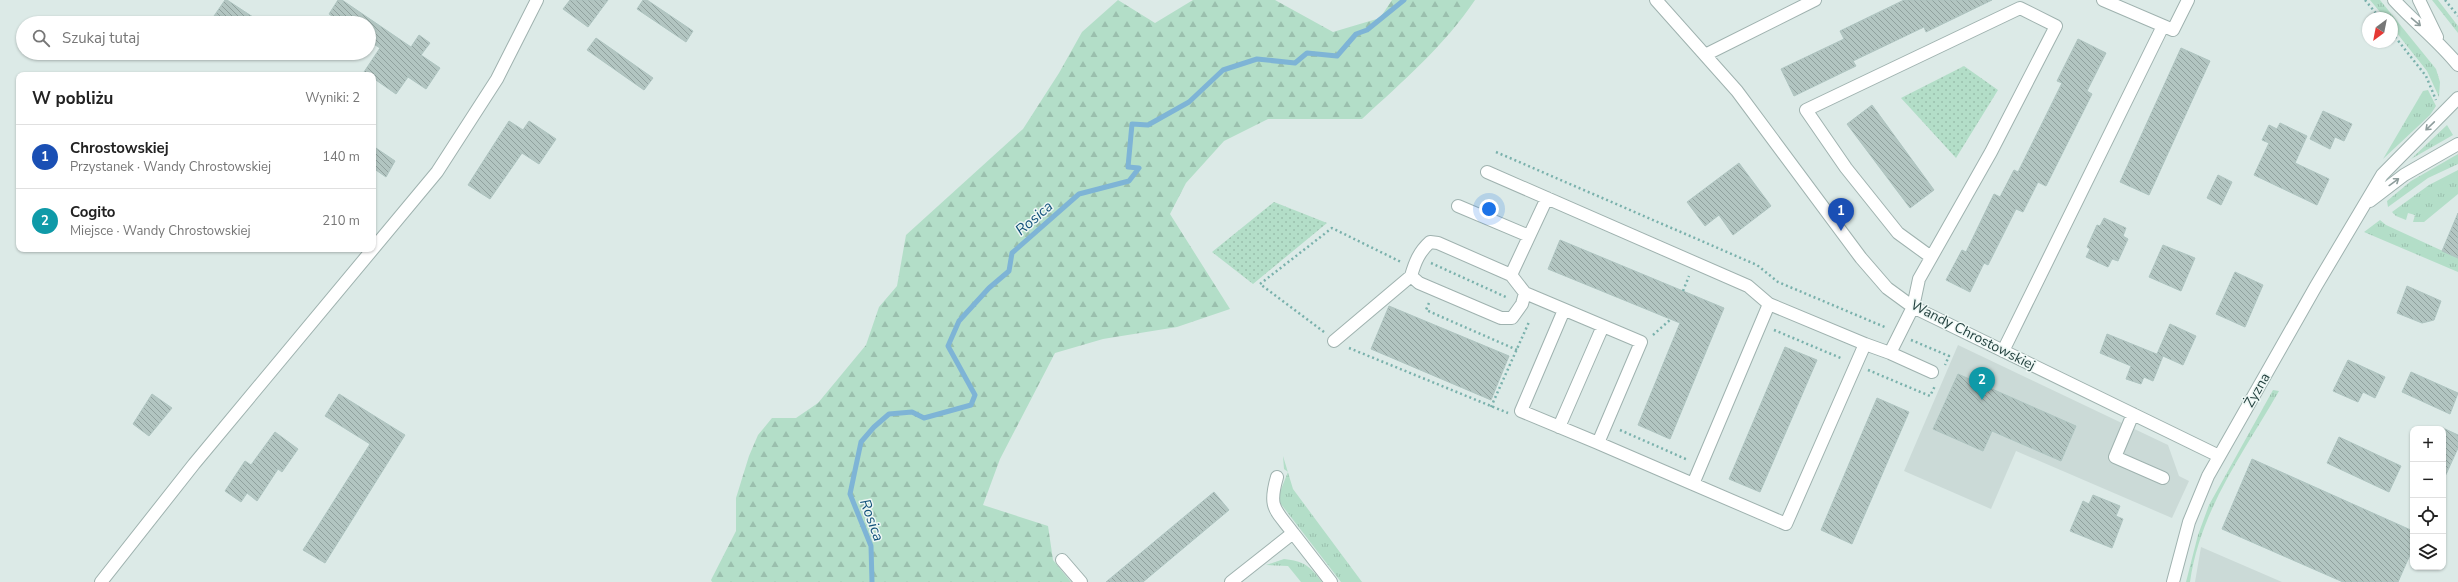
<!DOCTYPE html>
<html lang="pl">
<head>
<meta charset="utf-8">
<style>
	body { margin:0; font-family:"Nunito Sans",sans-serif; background:#f2f2f2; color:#222 }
	.controls { position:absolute; right:12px; bottom:12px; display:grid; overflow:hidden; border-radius:8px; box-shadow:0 1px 3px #0004 }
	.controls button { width:36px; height:36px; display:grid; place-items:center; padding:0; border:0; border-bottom:1px solid #e0e0e0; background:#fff; color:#222; font:20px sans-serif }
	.compass { position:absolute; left:2362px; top:12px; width:36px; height:36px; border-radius:50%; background:#fff; box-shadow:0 1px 3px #0004; rotate:212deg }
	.you { position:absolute; left:1489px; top:209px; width:14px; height:14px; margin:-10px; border:3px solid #fff; border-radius:50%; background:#1a73e8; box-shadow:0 0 0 6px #1a73e833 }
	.badge { display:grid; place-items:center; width:26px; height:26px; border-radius:50%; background:#855932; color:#fff; font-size:13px; font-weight:700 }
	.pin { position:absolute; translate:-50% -33px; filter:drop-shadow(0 1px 2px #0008) }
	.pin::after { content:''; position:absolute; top:21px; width:14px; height:12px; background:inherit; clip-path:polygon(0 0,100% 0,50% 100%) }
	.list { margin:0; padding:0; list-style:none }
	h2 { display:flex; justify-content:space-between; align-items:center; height:52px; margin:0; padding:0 16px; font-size:17px }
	h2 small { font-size:13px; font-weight:400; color:#767676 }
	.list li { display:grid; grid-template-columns:26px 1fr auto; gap:12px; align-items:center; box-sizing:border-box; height:64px; padding:0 16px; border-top:1px solid #e0e0e0 }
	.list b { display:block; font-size:15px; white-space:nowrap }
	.list p { margin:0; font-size:13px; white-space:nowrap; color:#767676 }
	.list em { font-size:13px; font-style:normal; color:#767676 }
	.icon { flex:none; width:22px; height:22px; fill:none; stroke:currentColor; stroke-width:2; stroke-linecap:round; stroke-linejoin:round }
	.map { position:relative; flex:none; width:2458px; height:582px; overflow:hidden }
	.search { position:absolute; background:#fff; box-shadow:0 1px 3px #0004; left:16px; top:16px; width:360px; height:44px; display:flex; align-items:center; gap:10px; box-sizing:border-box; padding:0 14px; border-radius:22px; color:#767676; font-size:15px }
	.panel { position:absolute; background:#fff; box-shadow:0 1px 3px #0004; left:16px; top:72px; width:360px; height:180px; border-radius:8px }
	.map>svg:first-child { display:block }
	.built { fill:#cbdad7 }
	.grass { fill:url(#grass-tufts) }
	.forest { fill:url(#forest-firs) }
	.park { fill:url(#park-dots) }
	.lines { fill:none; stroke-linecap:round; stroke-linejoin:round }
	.stream { stroke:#7eb4d6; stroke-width:5 }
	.building { fill:url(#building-back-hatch); stroke:#aec4c0 }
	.minor-casing { stroke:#9fb2af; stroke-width:14 }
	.path { stroke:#7ab1ac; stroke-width:2.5; stroke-dasharray:2 3; stroke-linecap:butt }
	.minor { stroke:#fff; stroke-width:12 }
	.oneway { stroke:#8e9d9c }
	.labels { text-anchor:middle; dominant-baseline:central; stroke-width:3; stroke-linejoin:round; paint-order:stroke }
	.street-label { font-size:14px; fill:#1d3b39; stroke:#edf7f4 }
	.water-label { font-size:15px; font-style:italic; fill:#13527b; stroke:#edf7f4 }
</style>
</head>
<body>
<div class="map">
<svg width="2458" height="582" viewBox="0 0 2458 582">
	<defs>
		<pattern id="grass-tufts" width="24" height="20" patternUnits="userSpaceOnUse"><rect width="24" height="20" fill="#b3dec8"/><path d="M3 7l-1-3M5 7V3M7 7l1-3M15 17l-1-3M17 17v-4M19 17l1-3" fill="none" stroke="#9abfad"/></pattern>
		<pattern id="forest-firs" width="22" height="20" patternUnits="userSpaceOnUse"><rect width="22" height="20" fill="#b3dec8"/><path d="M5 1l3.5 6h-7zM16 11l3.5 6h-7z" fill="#9abfad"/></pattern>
		<pattern id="park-dots" width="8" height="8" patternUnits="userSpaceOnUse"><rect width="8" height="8" fill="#b3dec8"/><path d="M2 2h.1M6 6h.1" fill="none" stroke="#9abfad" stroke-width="1.8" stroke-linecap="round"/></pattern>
		<pattern id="building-back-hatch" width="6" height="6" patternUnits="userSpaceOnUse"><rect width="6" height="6" fill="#b2c5c1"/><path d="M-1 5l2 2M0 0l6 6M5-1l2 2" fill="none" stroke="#90a19e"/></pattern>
	</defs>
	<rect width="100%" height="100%" fill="#dceae7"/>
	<path class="built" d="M1958,345L2168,445L2179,476L2189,481L2172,518L2016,451L1991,509L1904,471Z
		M2201,547L2282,582H2195Z"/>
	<path class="grass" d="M2370,0H2380L2436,69L2440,82L2439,97L2427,71L2392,27V18H2385Z
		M2432,0H2438L2458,26V33Z
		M2428,90L2436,106L2430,115L2383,159L2423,91Z
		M2447,125L2453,135L2411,159Z
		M2458,154V164L2428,178L2388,207L2387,201L2411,181Z
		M2458,170V194L2424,222H2413L2415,215L2408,213L2406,220L2396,216L2392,212L2429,185Z
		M2380,220L2386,225L2458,258V272L2364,232Z
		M2273,390L2279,391C2244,452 2200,510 2190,582H2186L2198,535L2209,505Z
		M1283,456L1293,489L1362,582H1341L1277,499L1288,472L1284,469Z
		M1284,559C1304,561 1310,566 1322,582H1301L1288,566L1266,565Z"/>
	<path class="forest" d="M1118,0L1155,23L1193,0H1275L1333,32L1380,18L1392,0H1475C1445,45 1402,82 1362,119H1268L1224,141L1186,183L1170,214L1230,309L1177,327L1103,339L1055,353L1000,459L983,505L1048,526L1053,560L1071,582H712L711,580L736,531V498L749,456L758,435L772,418H796L818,403L866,345L879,307L897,286L906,235L1023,129L1059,73L1082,32Z"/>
	<path class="park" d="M1964,66L1998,90L1956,158L1901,98Z
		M1274,202L1327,223L1253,284L1212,252Z"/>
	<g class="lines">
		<path class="stream" d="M872,582L871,546L850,494L861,442L874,427L889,414L912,412L924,418L971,405L975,395L948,346L959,321L989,288L1009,271L1012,253L1079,194L1129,181L1139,168L1128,167L1132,124L1148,125L1189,102L1223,70L1257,59L1295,63L1307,53L1337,56L1356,34L1367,30L1404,0"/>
	</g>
	<path class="building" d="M225,0H227L262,23H225L214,16Z
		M338,0H342L411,47L419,35L430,43L421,55L440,68L426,89L408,77L396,94L373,78V75L364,72L380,48L369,41V23H343L329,14Z
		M570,0H608L588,27L563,9Z
		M643,0H647L693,31L686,42L637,9Z
		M1904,0H1992L1926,32L1924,27L1853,61L1856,66L1794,96L1781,69L1844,39L1840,31Z
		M596,38L653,78L644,90L587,50Z
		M2078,39L2106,53L2087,91L2092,94L2046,186L2038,182L2023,212L2016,209L1988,265L1984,263L1970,292L1946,280L1962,250L1966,252L1994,194L2000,197L2014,170L2018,172L2062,83L2057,81Z
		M2181,48L2210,61L2149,195L2120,182Z
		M1872,105L1934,190L1910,208L1847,124Z
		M2323,111L2352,124L2344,141L2335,137L2330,149L2310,139Z
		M509,121L523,130L529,121L556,139L539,164L522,153L490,199L468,185Z
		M2280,123L2307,136L2295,163L2329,179L2317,205L2254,175L2269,143L2262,140L2269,125L2277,129Z
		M373,146L395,161L386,177L373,168Z
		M1739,163L1771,206L1733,235L1719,215L1705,226L1687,202Z
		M2218,175L2232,182L2221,205L2207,198Z
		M2458,213V258L2442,251Z
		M2104,218L2126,228L2123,236L2128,239L2118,261L2112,259L2108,267L2086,257L2090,249L2087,247L2097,225L2100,226Z
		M1560,240L1724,308L1670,439L1638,425L1680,323L1548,269Z
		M2163,245L2195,258L2181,291L2149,277Z
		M2235,272L2263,285L2245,327L2216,314Z
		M2407,286L2441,301L2434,320L2422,323L2397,313Z
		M1389,306L1509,356L1491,400L1371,349Z
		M2170,324L2196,336L2183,365L2163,356L2153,381L2144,377L2141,384L2126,379L2131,366L2100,353L2107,334L2159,355L2157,354Z
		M1785,347L1817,360L1760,492L1729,479Z
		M2348,360L2385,377L2375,398L2363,392L2358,402L2333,391Z
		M2411,372L2458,393L2450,414L2402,392Z
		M1958,374L2076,426L2061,461L1992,431L1983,451L1933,429Z
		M152,394L172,408L149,436L133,424Z
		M339,394L405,435L325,563L303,550L370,444L325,416Z
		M1877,398L1909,412L1852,544L1821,530Z
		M2443,428L2458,435V448L2443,481Z
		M275,432L298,449L282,472L278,469L257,501L247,493L241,502L225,491L245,461L251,465Z
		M2339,437L2401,466L2389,492L2327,463Z
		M2252,459L2413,531V548L2398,582H2343L2222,529Z
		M1214,492L1229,510L1143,582H1106Z
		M2093,495L2120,506L2116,516L2123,519L2112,548L2070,531L2083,501L2089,504Z"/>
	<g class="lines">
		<g class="minor-casing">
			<path id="minor" d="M1656,0L1737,91L1861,258L1887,288L1913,307L2219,456
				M2103,0L2173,30L2188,0
				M2394,0C2415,23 2439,41 2458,65
				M2419,0L2437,37
				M1705,55L1815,0
				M1487,172L1748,286L1769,304L1865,344L1890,353L1913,307L1919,279L1991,152L2056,26L2020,8L1806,110L1846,168L1898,233L1931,257
				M2370,201L2404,175L2458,144
				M1458,206L1529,236
				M1511,275L1525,293L1641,342L1598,443L1693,484
				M1411,276L1419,283L1501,318H1512L1522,304L1525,293
				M1769,304L1693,484L1786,524L1865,344
				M1564,310L1521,411L1598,443
				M1334,341L1411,276C1415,262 1419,252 1430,242L1438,243L1511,275L1547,198
				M2003,351L2163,26
				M1890,353L1932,372
				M2133,414L2115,457L2163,478
				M1559,427L1603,326
				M1277,477C1268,508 1275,509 1293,533
				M1062,560L1081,582
				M101,582L194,464L437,172L497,79L537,0
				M1231,582L1293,533L1331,582
				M2173,582L2189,522L2208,476L2316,286L2382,175L2458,98"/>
		</g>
		<path class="path" d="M2365,0L2380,18
			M2445,0L2458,16
			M2392,33L2426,76L2436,100
			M1496,152L1757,265L1778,282L1887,328
			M1431,263L1508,298
			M1683,291L1689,276
			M1429,303L1426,310L1517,350
			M1774,330L1843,359
			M1324,332L1260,284L1332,228L1401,262
			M1653,335L1671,319
			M1911,340L1949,356L1945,365
			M1349,348L1508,413
			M1868,370L1930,396L1935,386
			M1491,407L1529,322
			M1620,430L1688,460"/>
		<use href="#minor" class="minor"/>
	</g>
	<defs><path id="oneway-shaft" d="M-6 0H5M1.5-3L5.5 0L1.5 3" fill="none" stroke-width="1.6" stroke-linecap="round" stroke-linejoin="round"/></defs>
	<g class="oneway">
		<use href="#oneway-shaft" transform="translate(2416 22) rotate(40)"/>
		<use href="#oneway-shaft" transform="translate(2430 126) rotate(136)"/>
		<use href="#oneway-shaft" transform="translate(2394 182) rotate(-36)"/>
	</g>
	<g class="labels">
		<g class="street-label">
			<text transform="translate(1973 335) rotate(27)">Wandy Chrostowskiej</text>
			<text transform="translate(2257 390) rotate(-60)">Żyzna</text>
		</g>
		<g class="water-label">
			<text transform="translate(1034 218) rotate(-41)">Rosica</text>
			<text transform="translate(872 520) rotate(70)">Rosica</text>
		</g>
	</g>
</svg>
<div class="controls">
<button>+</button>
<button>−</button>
<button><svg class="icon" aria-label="locate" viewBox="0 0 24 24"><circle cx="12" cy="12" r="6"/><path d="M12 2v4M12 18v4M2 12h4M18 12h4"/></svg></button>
<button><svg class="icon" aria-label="layers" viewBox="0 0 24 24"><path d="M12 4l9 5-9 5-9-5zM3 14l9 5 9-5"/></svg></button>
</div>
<svg class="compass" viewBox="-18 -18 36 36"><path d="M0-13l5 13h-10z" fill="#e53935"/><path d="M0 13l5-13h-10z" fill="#767676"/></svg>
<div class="you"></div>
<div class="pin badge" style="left:1841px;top:231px;background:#1a4fb4">1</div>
<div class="pin badge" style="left:1982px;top:400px;background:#0f9aa8">2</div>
<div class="search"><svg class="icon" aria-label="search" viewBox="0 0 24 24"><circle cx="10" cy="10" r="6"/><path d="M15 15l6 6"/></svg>Szukaj tutaj</div>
<section class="panel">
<h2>W pobliżu<small>Wyniki: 2</small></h2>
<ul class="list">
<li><span class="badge" style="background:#1a4fb4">1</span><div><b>Chrostowskiej</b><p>Przystanek · Wandy Chrostowskiej</p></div><em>140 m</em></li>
<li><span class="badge" style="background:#0f9aa8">2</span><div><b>Cogito</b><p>Miejsce · Wandy Chrostowskiej</p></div><em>210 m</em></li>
</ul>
</section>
</div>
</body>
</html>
